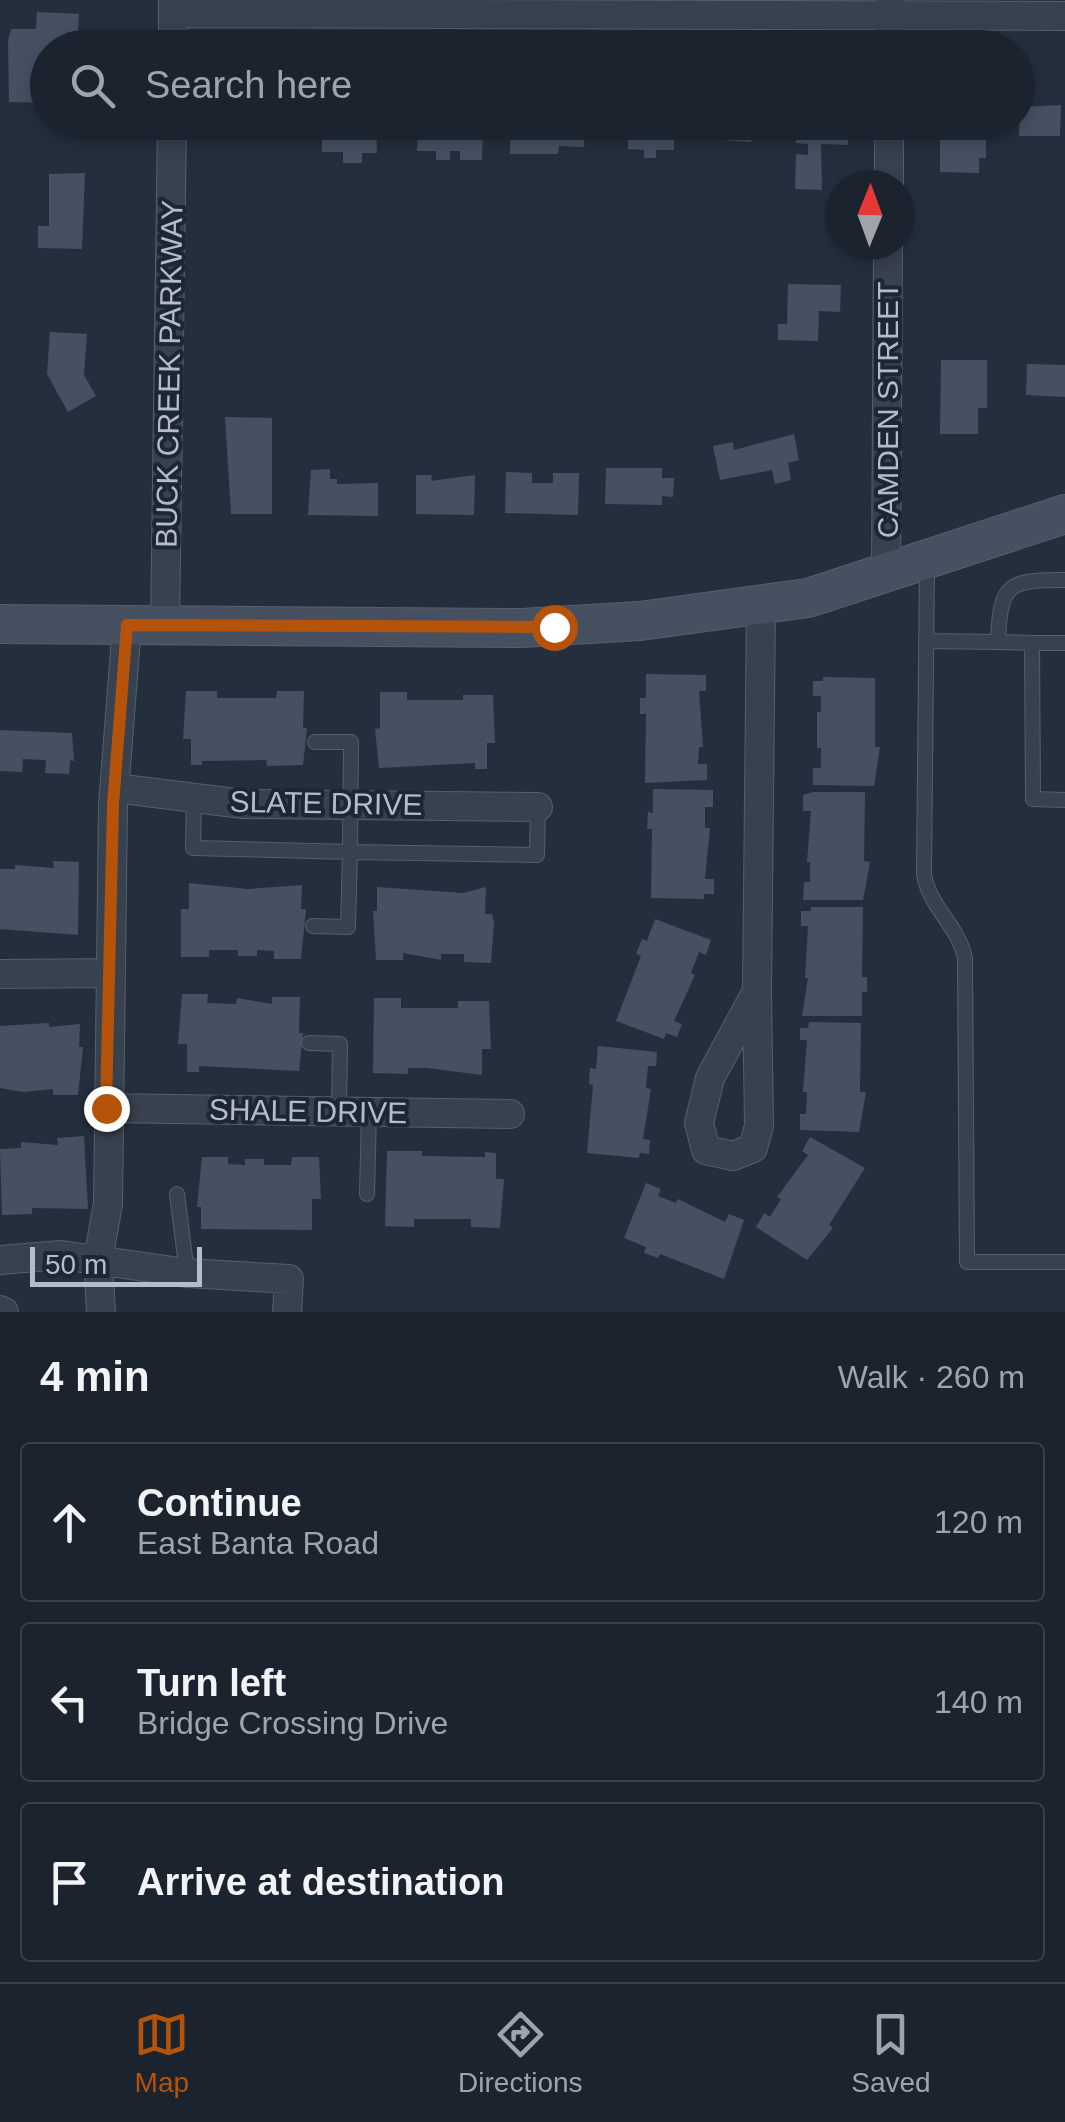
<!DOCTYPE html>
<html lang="en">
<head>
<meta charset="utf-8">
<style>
	body { margin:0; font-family:Helvetica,sans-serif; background:#282f3a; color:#f1f3f6 }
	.compass { position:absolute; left:825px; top:170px; width:90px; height:90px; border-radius:50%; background:#1b232e; box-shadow:0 5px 15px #0003; rotate:1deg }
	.scale { position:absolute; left:30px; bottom:25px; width:172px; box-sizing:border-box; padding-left:10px; border:5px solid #b4bcc9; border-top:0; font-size:28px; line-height:35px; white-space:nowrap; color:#b4bcc9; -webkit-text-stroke:8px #1d2633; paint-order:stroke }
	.stop { position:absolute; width:30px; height:30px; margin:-22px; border:8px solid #b45309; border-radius:50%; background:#fff }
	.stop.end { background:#b45309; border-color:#fff; box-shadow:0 2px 10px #0008 }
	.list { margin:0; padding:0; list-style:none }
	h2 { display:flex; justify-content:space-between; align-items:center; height:130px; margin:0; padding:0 40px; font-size:42px }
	h2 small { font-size:32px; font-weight:400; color:#a0a4aa }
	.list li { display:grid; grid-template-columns:65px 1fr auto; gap:30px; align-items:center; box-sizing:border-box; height:160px; margin:0 20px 20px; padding:0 20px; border:2px solid #39404a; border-radius:10px }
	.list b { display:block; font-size:38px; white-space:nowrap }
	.list p { margin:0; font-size:32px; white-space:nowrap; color:#a0a4aa }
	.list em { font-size:32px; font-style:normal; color:#a0a4aa }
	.icon { flex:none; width:55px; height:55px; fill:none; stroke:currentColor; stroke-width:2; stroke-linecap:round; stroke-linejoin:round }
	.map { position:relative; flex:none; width:1065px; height:1312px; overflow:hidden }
	.search { position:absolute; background:#1b232e; box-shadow:0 5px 15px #0003; left:30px; right:30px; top:30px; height:110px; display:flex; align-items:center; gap:25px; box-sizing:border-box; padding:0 35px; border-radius:55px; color:#a0a4aa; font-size:38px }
	.sheet { height:670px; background:#1b232e }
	nav { display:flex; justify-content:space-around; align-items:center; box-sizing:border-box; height:140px; border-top:2px solid #39404a; background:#1b232e; font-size:28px; color:#a0a4aa }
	nav a { display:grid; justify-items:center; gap:5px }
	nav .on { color:#b45309 }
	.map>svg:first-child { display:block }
	.building { fill:#455162 }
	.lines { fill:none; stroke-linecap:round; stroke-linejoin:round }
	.lane-casing { stroke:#565f6c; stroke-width:16 }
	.street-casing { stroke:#565f6c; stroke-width:30 }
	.secondary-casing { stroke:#565f6c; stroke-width:40 }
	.lane { stroke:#38414e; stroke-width:14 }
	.street { stroke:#38414e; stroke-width:28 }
	.secondary { stroke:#465061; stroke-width:38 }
	.route { stroke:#b45309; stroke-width:12 }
	.labels { text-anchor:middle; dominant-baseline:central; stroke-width:8; stroke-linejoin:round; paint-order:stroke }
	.street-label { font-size:30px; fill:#b4bcc9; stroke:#1d2633 }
</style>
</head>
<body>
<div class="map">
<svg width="1065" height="1312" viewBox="0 0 1065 1312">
	<rect width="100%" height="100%" fill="#242f3e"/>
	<path class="building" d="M37,12L79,14L77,45L48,48V103L9,102L8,41L11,29H36Z
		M1061,105L1060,136H1019L1020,107Z
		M322,122H376L377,153H362V163H343V152H322Z
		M418,122H467V133H483L482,160H460V151H450V160H436V151H417Z
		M511,122H585L584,147L559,146L558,154H510Z
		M628,122H674V150H656V158H644V150L628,149Z
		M709,122H752L751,142L708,139Z
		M796,122H849L848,145L821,144L822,190L795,189L796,154L808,155V144L796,143Z
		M957,122H983L986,129V158H979V173L940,172V127L957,128Z
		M85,173L82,249L38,248V226H49V174Z
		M788,284L841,285L840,312L819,311L818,341L778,340V324H787Z
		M50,332L87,334L84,375L96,396L68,412L47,374Z
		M941,360H987V408H978V434H940Z
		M1027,364L1065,365V397L1026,395Z
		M225,417L272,418V514H231Z
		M794,434L799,460L788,463L791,480L775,484L772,470L720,480L713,446L733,442L734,450Z
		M606,468H662V478H674L673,497L662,496V505L605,504Z
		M330,469V479H337V484L378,483V516L308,515L311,470Z
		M506,472L532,473V483H553V473H579L578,515L505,513Z
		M416,475H432L431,481L475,475L474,515L416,514Z
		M646,674L706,675V691H699L703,747H699L698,764H707V780L645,783L646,714H640V698H646Z
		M823,677L875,678V747H880L874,786L813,785V768H821V748H817V712H821V696H813V681H823Z
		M186,691H217V698H276L277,691H304L303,728H307L303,765L267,766L266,760L202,761V765H191V739H183Z
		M380,692H407V700H463V695H493L495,743H487V769H475V763L379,768L375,729L380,728Z
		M0,730L72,733L74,761L70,760L69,774L45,773L46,760L23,759L22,772L0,771Z
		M653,789L713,790V807H705V828H710L705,879H714V894H704V899L651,898L652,829H647L648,812L653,813Z
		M813,792H865L864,861L870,862L863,900H803L804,882H810V862H807L811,811H803V795Z
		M53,861L79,862L78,935L0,929V869H15V865L54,868Z
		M189,883L248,889L302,885L301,909H306L301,959H274V951L257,950V956H238V950H209V957H181V909H189Z
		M377,887L463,893L486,887L485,914H492L494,922L491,963L464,962V954H441V960L403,953V960H376L373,911H377Z
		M811,907H863L862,977H867V992H862V1016H802L808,978H805L808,926H801V911H811Z
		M655,919L711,940L706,955L699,952L691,973L695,975L674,1021L682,1024L677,1037L666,1033L664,1039L616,1021L641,956L636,954L642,939L647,941Z
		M182,994H208L207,1003L236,1004L237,998L272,1004V997H300L299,1033H303L299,1071L199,1066V1072H187V1044H178Z
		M374,998H401V1008H458V1001H489L491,1049H482V1075L427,1068H408V1074L373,1073Z
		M809,1022L861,1023L860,1092H866L859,1132L800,1130V1114H806L807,1092H803L807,1040H800V1028H808Z
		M49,1023V1027L80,1024L79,1047H83L78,1095H53V1089L23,1092L0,1088V1026Z
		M598,1046L657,1052L656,1066H648L646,1088L651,1089L643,1139L650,1140L649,1154L640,1153L639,1158L587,1153L593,1085L589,1084L590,1068L596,1069Z
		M84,1136L88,1209L32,1208V1214L2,1215L0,1149L21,1148V1142L58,1145L57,1138Z
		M810,1137L865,1168L829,1225L833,1228L807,1260L756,1227L764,1213L770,1217L781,1199L777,1197L808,1155L802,1151Z
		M387,1151H422V1156L485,1157V1152L496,1153V1179H504L500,1228L471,1227V1219H414V1227L385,1226Z
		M202,1157H228V1164L245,1165V1159H264V1165H291L292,1157H319L321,1199H312V1230L201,1229V1207H197Z
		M646,1183L661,1189L658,1196L676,1203L678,1199L725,1222L729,1214L744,1220L724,1279L660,1254L658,1258L644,1253L646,1247L624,1238Z"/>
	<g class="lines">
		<g class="lane-casing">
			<path id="lane" d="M927,564L924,874C929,907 958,925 965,958L967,1262H1065
				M926,641L998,642C1000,583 1008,580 1065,580
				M998,642L1032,643
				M1065,643H1032L1033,799L1065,800
				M194,798L193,848L350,852L351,742H315
				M313,926L348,927L350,852L537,855L538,807
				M309,1043L340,1044L339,1112
				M177,1194L187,1273
				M367,1194L369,1112"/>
		</g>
		<g class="street-casing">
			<path id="street" d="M173,13L1065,16
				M173,48V0
				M890,48V0
				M889,185V122
				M886,574L888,245
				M165,626L172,122
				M115,788L243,804L538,807
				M0,974L109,973
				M757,991L759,1126L753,1148L733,1156L706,1150L699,1123L710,1078L757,991L761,605
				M107,1108L510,1114
				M0,1260L61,1255L187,1273L289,1279L287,1312
				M0,1310L4,1312
				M101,1312L98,1260L108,1204L113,805L127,625"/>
		</g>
		<g class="secondary-casing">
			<path id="secondary" d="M0,624L522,628L640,621L808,598L1065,514"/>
		</g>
		<use href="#lane" class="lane"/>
		<use href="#street" class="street"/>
		<use href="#secondary" class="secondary"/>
	</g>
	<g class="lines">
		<path class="route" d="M106,1108L113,805L127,625L554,627"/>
	</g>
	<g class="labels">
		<g class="street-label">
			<text transform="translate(169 374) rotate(-89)">BUCK CREEK PARKWAY</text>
			<text transform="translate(887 410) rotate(-90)">CAMDEN STREET</text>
			<text transform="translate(326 803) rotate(1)">SLATE DRIVE</text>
			<text transform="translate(308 1111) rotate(1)">SHALE DRIVE</text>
		</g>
	</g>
</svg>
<svg class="compass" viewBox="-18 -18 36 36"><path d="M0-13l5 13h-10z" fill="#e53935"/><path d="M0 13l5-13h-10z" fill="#a0a4aa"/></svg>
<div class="scale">50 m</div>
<div class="stop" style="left:554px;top:627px"></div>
<div class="stop end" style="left:106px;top:1108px"></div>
<div class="search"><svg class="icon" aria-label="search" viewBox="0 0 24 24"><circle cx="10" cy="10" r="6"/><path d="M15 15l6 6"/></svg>Search here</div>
</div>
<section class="sheet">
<h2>4 min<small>Walk · 260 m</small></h2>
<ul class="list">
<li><svg class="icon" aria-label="ahead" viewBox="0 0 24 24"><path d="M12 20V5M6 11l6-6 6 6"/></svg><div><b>Continue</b><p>East Banta Road</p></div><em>120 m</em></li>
<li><svg class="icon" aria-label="left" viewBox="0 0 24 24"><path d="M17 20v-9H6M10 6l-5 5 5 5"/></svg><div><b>Turn left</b><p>Bridge Crossing Drive</p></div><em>140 m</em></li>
<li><svg class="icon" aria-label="arrive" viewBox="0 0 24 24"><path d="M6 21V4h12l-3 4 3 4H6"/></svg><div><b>Arrive at destination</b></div></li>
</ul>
</section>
<nav>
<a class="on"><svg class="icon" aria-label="map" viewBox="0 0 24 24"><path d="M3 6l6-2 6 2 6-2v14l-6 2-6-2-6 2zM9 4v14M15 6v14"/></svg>Map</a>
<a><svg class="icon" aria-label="directions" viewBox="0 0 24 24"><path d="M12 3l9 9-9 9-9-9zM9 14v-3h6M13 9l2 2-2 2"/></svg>Directions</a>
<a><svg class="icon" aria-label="saved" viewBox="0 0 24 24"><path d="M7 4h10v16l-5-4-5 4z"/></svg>Saved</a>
</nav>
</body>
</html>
